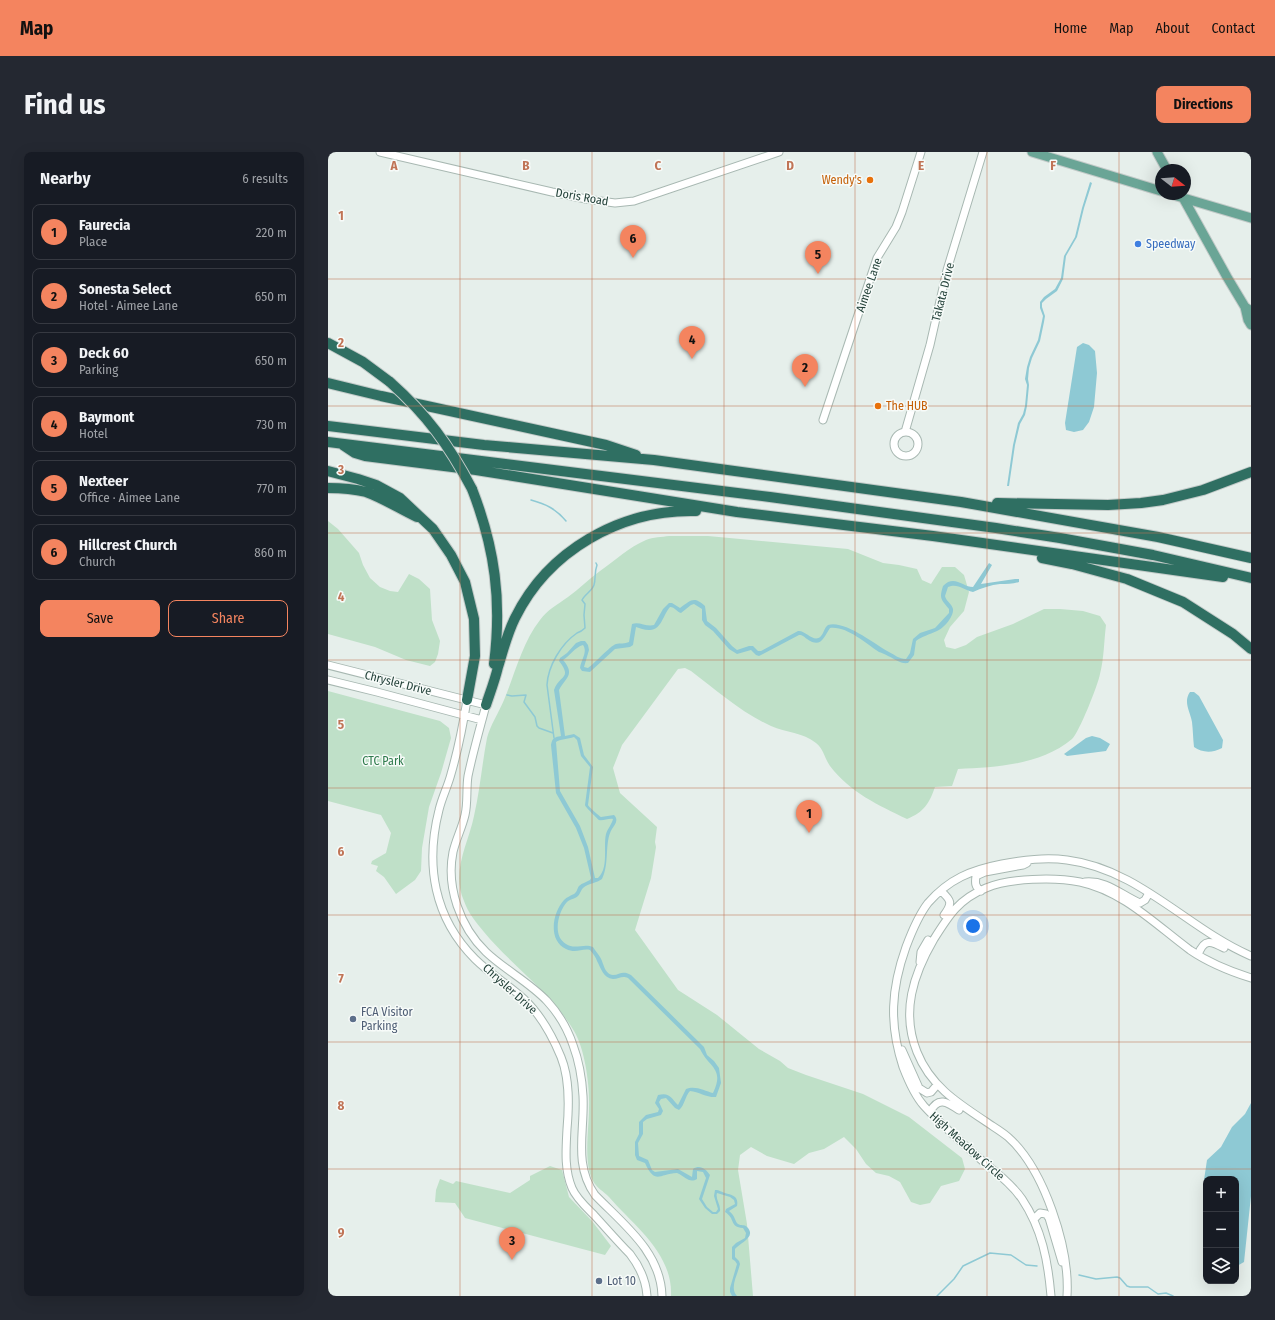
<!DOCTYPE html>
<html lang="en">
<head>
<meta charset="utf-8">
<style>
	body { margin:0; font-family:"Fira Sans Condensed",sans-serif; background:#242831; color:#f1f3f6 }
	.controls { position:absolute; right:12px; bottom:12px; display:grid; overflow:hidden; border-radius:8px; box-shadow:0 4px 16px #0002 }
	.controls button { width:36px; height:36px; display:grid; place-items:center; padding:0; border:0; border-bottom:1px solid #363941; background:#171b24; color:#f1f3f6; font:20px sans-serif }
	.compass { position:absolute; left:827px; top:12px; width:36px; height:36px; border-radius:50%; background:#171b24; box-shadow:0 4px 16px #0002; rotate:107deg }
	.you { position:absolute; left:645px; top:774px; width:14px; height:14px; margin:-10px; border:3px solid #fff; border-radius:50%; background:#1a73e8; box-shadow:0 0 0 6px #1a73e833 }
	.badge { display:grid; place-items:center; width:26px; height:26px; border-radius:50%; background:#f4845f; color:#111; font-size:13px; font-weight:700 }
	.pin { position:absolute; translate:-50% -33px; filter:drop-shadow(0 1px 2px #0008) }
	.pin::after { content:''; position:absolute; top:21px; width:14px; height:12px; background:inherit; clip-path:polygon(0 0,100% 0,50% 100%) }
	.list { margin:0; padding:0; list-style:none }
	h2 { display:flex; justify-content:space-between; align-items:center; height:52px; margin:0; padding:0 16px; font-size:17px }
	h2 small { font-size:13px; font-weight:400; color:#9ea1a6 }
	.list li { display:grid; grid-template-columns:26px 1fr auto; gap:12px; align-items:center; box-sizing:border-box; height:56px; margin:0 8px 8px; padding:0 8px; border:1px solid #363941; border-radius:8px }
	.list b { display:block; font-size:15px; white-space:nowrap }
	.list p { margin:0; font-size:13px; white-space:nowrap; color:#9ea1a6 }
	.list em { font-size:13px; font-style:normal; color:#9ea1a6 }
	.actions { display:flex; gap:8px; padding:12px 16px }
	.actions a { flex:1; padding:9px 0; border:1px solid #f4845f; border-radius:8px; text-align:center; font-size:14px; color:#f4845f }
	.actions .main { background:#f4845f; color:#111 }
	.icon { flex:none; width:22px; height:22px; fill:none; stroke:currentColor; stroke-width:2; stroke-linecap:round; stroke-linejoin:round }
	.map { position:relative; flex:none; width:923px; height:1144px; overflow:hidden; border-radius:8px }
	header { display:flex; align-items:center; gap:24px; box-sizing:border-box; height:56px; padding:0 20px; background:#f4845f; color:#111 }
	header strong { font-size:19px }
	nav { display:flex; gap:22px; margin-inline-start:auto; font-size:14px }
	.intro { display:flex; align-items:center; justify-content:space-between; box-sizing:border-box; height:96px; padding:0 24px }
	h1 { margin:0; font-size:28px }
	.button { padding:10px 18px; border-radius:8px; background:#f4845f; color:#111; font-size:14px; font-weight:700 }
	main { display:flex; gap:24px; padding:0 24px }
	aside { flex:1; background:#171b24; border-radius:8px; box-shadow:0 4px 16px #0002 }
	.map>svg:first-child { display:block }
	.green { fill:#bfe0c8 }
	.water { fill:#8ec9d4; fill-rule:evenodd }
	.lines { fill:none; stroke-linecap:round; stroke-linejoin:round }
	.stream { stroke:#8ec9d4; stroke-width:1.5 }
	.minor-casing { stroke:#a8b8b2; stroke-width:9 }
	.major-casing { stroke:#c2cac8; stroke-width:11 }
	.highway-casing { stroke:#c2cac8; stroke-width:12 }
	.minor { stroke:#fff; stroke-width:7 }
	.major { stroke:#6aa596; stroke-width:9 }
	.highway { stroke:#2f6f62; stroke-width:10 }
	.highway-bridge-casing { stroke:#c2cac8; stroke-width:12; stroke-linecap:butt }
	.highway-bridge { stroke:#2f6f62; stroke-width:10 }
	.grid { fill:none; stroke:#c07456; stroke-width:1; stroke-opacity:0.55 }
	.food-dot { fill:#e8710a; stroke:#f7fbf9; stroke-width:1.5 }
	.shop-dot { fill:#3f7fe0; stroke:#f7fbf9; stroke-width:1.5 }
	.service-dot { fill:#5c6f8a; stroke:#f7fbf9; stroke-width:1.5 }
	.labels { text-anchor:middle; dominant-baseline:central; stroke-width:3; stroke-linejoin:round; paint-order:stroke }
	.food-label { font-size:12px; fill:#c56008; stroke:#f7fbf9; text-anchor:end }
	.street-label { font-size:12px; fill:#24423a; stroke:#f7fbf9 }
	.shop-label { font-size:12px; fill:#366cbe; stroke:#f7fbf9; text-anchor:start }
	.park-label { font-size:12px; fill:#2d7a4b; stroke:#f7fbf9 }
	.service-label { font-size:12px; fill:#4e5e75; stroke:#f7fbf9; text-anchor:start }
	.grid-label { font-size:13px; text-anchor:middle; font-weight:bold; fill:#c07456; stroke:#f7fbf9; stroke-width:3; stroke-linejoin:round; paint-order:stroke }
</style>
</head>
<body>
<header>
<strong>Map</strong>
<nav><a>Home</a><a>Map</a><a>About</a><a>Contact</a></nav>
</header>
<div class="intro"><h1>Find us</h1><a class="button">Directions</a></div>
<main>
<aside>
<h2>Nearby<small>6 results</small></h2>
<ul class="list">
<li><span class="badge">1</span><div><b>Faurecia</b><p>Place</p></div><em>220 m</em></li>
<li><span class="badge">2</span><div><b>Sonesta Select</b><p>Hotel · Aimee Lane</p></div><em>650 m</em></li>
<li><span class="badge">3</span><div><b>Deck 60</b><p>Parking</p></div><em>650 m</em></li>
<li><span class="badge">4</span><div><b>Baymont</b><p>Hotel</p></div><em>730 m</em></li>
<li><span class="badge">5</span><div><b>Nexteer</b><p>Office · Aimee Lane</p></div><em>770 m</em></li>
<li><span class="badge">6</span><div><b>Hillcrest Church</b><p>Church</p></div><em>860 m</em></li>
</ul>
<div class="actions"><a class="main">Save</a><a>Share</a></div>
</aside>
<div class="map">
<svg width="923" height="1144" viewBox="0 0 923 1144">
	<rect width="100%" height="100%" fill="#e6efeb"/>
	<path class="green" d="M0,369L10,377L31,401L35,413L42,426L52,435L62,439L70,440L81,422L91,427L102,437L104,468L112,489L110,502L107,510L102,514L78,508L47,495L0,482Z
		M341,384H380L520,397L555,411L571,413L589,417L594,428L603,432L614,415H627L636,423L641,440L636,459L622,475L616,488L618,495L627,497L638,493L649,485L685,472L716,457H732L755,459L772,464L778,473C776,489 776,507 772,522C770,533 751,581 744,587C713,613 669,615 630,617L624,634L607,635C601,652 596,660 579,667C550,653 523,641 502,614C497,607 495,596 488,591C475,580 458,581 443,574C414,561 388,538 363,519L357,516L350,517L294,593L285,616L292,641L329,675L327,690L328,695L323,726L307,778L350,838L389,863L431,897L452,909L460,916L478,923L535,942L581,965L634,1006L637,1017L631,1029L613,1034L602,1051L592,1053L583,1050L572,1030L561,1024L548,1021L538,1012L528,997L516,985L496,997L481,1001L466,1012L439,1004L423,995L412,1003L410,1018L419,1072L425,1144H343C345,1101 306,1074 281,1045C276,1040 268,1035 265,1029C255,1010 261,977 261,956C262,934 257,897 246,879C223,840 184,814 156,780C148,770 140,761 136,749C123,719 140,693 146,664C152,638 154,612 159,586C162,574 171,560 176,548C187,522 194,491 212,468C220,457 229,453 240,445C251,437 261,427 272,419C288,408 301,395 318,388C325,385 334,385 341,384Z
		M0,539L112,569L121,576L123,586L113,621L101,655L94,696L93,719L87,728L68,742L56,725L48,719L50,714L43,712L44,709L58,701L63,681L53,663L0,649Z
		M222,1014L234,1018L241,1045L264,1069L283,1094L277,1103L137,1066L127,1051L107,1050L108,1038L112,1027L125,1032L128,1029L182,1041L202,1028V1024Z"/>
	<path class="water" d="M762,30L764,31L756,56L749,85L738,104L735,127L729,139L718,147L714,151V155L717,164L716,170L712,189L704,206L701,216L700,227L701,233L699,254L697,263L692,272L687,293L681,334H679L685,293L690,271L695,262L697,254L699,233L697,227L699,215L702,205L710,188L714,169L715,164L712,156V150L716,145L727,137L733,126L736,104L747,85L754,56Z
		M755,191L761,193L767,199L769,221L766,255L761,270L755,278L746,280L738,278L737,271L749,195Z
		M661,411L664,413L653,432L687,427H691V430C685,432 679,432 672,432C663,433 653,436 645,440C635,438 630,431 620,435L617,444C618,449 624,452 625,457C626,465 615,477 609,479C601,483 594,484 588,489L586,503L580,511C572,512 567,507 560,504C557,502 554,501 551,500C537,491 519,474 502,476C496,485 493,497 479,487C476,485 475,483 471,483L431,504L428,503L423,498L409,502L401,497L385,479L377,473L374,468V457L366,452L363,453L353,461C349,460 347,455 342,455C335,463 333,479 321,478C316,478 312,476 308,475L305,493L302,495L287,497L262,520L254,519L252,516C253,508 260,500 255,493C247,495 242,504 235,508C248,523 237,526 231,538L237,584L246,582L252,586L256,603L265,615L260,653C260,654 271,664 273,665L286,663C291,668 287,672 284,677C276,690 282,711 274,727C269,731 261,731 255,736C253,738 252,742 250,744C247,747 242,747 239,750C230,760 224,784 238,792C247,798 256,791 265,795C267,798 270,802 272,805C276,811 276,822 285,823C292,823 294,818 303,823L376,895L379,903L386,909L391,916L393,931L388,945C380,946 371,940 362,939C357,944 357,953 351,958L347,956L338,946L333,947L331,950L335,959L333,963L319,967L315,970V982L310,991L311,1004L320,1008L324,1018L327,1020L350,1017L364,1025L365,1017C372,1012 378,1017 382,1023L374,1047L379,1055L385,1060H388L390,1057L386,1044L387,1038C392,1038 393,1040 397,1041C404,1043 411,1044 409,1054L401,1059C407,1063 407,1070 410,1072C413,1074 416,1072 419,1075C429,1085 412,1091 407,1097V1105L411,1109L412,1112C410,1122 401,1136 409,1144H404L402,1140V1136L409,1112L407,1109L404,1107V1095L408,1091L417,1086L418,1081L415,1076C401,1075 408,1067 397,1060L398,1057L407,1052L406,1048L402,1045L389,1041C387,1047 393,1053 392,1059L389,1062H384L377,1056L371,1047L378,1026L375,1020L369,1019V1027C361,1032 357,1024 349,1021C331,1022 327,1033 317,1011L309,1008L307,1003V990L311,982V970L318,963L330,960L331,957L327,951L330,943C342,940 343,946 350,953L358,937C367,933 377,939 385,941C397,916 381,916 372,897L300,826C294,823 291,827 285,827C275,826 273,816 269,809C268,805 265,802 262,798C254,796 248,802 238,797C220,789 224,761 236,748C239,745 242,744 246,742C249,740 249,737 251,734C254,731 259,730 262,728L263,726L256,696L248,676L228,641L223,593C224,586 227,585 233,584L226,538C231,523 245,527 231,509L232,506L239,501L248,491L253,489H257L260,493L261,498L256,515L260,516C266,512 282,494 288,492C292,491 297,492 301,490L304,472C311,469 318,475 326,473L335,457L341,451H344L352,456C363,448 366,444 377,454L379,469L388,476L404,494L409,498L421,494H425L430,499H433L470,479C478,478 486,492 493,484C496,481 496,476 500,473C517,468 546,492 561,500C567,503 571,507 578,507L582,501L585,487L592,481L607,476L621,461V457C613,447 611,447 615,434C626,422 635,435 645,435ZM246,585L249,588L253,604L262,615L257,653C257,655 270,667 271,668C275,669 281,666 285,667C284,672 280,676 278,682C275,695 281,716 270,726H267L260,695L252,674L232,639L228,590C232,587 240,587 246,585Z
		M862,540H866L871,544L895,588L894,596C885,601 874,601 866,595C865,587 865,578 864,570C862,559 855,550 862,540Z
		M764,584L772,586L782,592L778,599L739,604L736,602L758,586Z
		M923,951V1044L916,1110L909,1114L908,1113V1027H878V1042L876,1028L879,1008L893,995L904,975L917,962Z"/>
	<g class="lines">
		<path class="stream" d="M203,348C218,352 228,357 238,369
			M179,543L184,544L198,543L196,550L207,565L209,574L211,576L225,581
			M226,586L219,533C220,514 233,492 249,481C252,480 254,479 257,476L256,463L257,452L254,448C257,442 264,439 266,433C268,427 266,421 269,413L268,411
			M751,1123L768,1127L789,1125L792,1126L799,1134L802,1135H820L830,1142L838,1141L845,1144
			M609,1144L626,1127L635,1114L662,1101L683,1103L698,1113L709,1114"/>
		<g class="minor-casing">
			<path id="minor" d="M52,0L224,40L258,47L287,51L306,49L451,0
				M495,268L549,106L568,75L574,60L593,0
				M577,280L602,193L619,118L655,0
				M566 292a12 12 0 1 1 24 0a12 12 0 1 1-24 0Z
				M0,513L158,553C152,576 145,600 140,624C138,637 140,650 137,663C134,676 128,687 125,700C118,735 132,775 158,800C177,818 201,830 219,849C230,861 240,878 245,893C251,909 254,926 255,944C257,979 245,1012 267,1043C295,1072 333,1100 334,1144
				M0,528L49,540L154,568
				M139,548C135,573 130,598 123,622C120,634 114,645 111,658C97,713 106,766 147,807C162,822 181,833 196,847C213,863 224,883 233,905C242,927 241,954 239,977C238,997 236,1017 244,1036C248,1046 258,1055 266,1063C278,1076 290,1090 302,1102C312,1115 318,1128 319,1144
				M757,730C779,728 793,743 812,751L817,748L821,741
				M613,739C623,748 625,751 616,763
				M653,739C647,735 647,731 648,724L657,720L695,713L699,711
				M870,803C876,786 883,789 896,796
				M592,810L593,800L600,788
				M574,898L591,936L599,941L603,940L609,933
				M602,960C610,944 619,950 631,958
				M706,1067L712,1061L718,1062L721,1066L734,1110
				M723,1144C720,1109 714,1077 694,1047C685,1034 672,1023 659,1013C638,994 616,976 596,954C587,944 580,928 575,915C561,872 563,837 578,795C584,779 590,764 600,751C621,727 643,718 674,712C696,708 717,705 739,708C811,717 860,777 923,804
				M739,1144C742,1096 716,1017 680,985C673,979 664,974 657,969C628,950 602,933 589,900C573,860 585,823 606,787C621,763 631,747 658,736C682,726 727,725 752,730C795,739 828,773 862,798C881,811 901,819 923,826"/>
		</g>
		<g class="major-casing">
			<path id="major" d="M704,0L833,39
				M829,0L839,18
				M842,42L923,66
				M853,42L899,125L917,155L923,159
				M917,155L920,168L923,173"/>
		</g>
		<g class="highway-casing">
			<path id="highway" d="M0,191L35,210L62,230
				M0,231L53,244L278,293L308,303
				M0,274L156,293L326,308L633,350L830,385L923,406
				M0,290L442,345L668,376L732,386L825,403L923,426
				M15,293L27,301L37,304L148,318L409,360L605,384L895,425
				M0,319L30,327L48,333L72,346L105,377L123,403L137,430L146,467L147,504L139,548
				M0,336C12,336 26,337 38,340C55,346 72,357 89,365
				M144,337C167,396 174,449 166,512
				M669,351L780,353L813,351L835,348L875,338L923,320
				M714,406L744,412L799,427L855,450L905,482L923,497
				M158,553C162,541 167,528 170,515C175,499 179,482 187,466C220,399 292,357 368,359"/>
		</g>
		<use href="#minor" class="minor"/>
		<use href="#major" class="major"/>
		<use href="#highway" class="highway"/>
		<g class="highway-bridge-casing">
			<path id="highway-bridge" d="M62,230C99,263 121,293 144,337"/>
		</g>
		<use href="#highway-bridge" class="highway-bridge"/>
	</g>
	<path class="grid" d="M132,0V1144M264,0V1144M396,0V1144M527,0V1144M659,0V1144M791,0V1144M0,127H923M0,254H923M0,381H923M0,508H923M0,636H923M0,763H923M0,890H923M0,1017H923"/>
	<g class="food-dot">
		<circle cx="542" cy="28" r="4"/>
		<circle cx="550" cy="254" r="4"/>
	</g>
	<circle class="shop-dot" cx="810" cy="92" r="4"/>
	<g class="service-dot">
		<circle cx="25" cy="867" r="4"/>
		<circle cx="271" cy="1129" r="4"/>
	</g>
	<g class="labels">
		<g class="food-label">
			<text x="534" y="28">Wendy's</text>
			<text x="558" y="254" text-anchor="start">The HUB</text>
		</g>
		<g class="street-label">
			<text transform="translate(254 45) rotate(10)">Doris Road</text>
			<text transform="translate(541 133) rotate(-71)">Aimee Lane</text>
			<text transform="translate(615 140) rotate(-76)">Takata Drive</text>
			<text transform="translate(70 531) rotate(14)">Chrysler Drive</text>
			<text transform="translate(182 837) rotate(42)">Chrysler Drive</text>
			<text transform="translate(639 994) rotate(42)">High Meadow Circle</text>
		</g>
		<g class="shop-label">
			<text x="818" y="92">Speedway</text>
		</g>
		<g class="park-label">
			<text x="55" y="609">CTC Park</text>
		</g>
		<g class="service-label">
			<text x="33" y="860">FCA Visitor<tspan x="33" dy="14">Parking</tspan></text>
			<text x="279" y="1129">Lot 10</text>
		</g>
	</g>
	<g class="grid-label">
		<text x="66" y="18">A</text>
		<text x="198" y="18">B</text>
		<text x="330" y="18">C</text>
		<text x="462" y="18">D</text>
		<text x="593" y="18">E</text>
		<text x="725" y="18">F</text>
		<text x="13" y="68">1</text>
		<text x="13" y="195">2</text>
		<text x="13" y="322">3</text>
		<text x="13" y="449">4</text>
		<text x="13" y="577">5</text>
		<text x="13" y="704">6</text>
		<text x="13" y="831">7</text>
		<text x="13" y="958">8</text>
		<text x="13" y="1085">9</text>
	</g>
</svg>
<div class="controls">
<button>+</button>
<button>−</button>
<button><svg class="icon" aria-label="layers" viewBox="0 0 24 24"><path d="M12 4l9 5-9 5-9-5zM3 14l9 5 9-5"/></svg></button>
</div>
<svg class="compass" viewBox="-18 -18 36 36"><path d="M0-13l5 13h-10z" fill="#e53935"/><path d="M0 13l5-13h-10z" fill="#9ea1a6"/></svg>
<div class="you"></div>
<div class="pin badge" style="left:481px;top:681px">1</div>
<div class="pin badge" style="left:477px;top:235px">2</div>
<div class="pin badge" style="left:184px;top:1108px">3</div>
<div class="pin badge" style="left:364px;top:207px">4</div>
<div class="pin badge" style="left:490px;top:122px">5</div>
<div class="pin badge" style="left:305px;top:106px">6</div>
</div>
</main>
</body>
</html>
